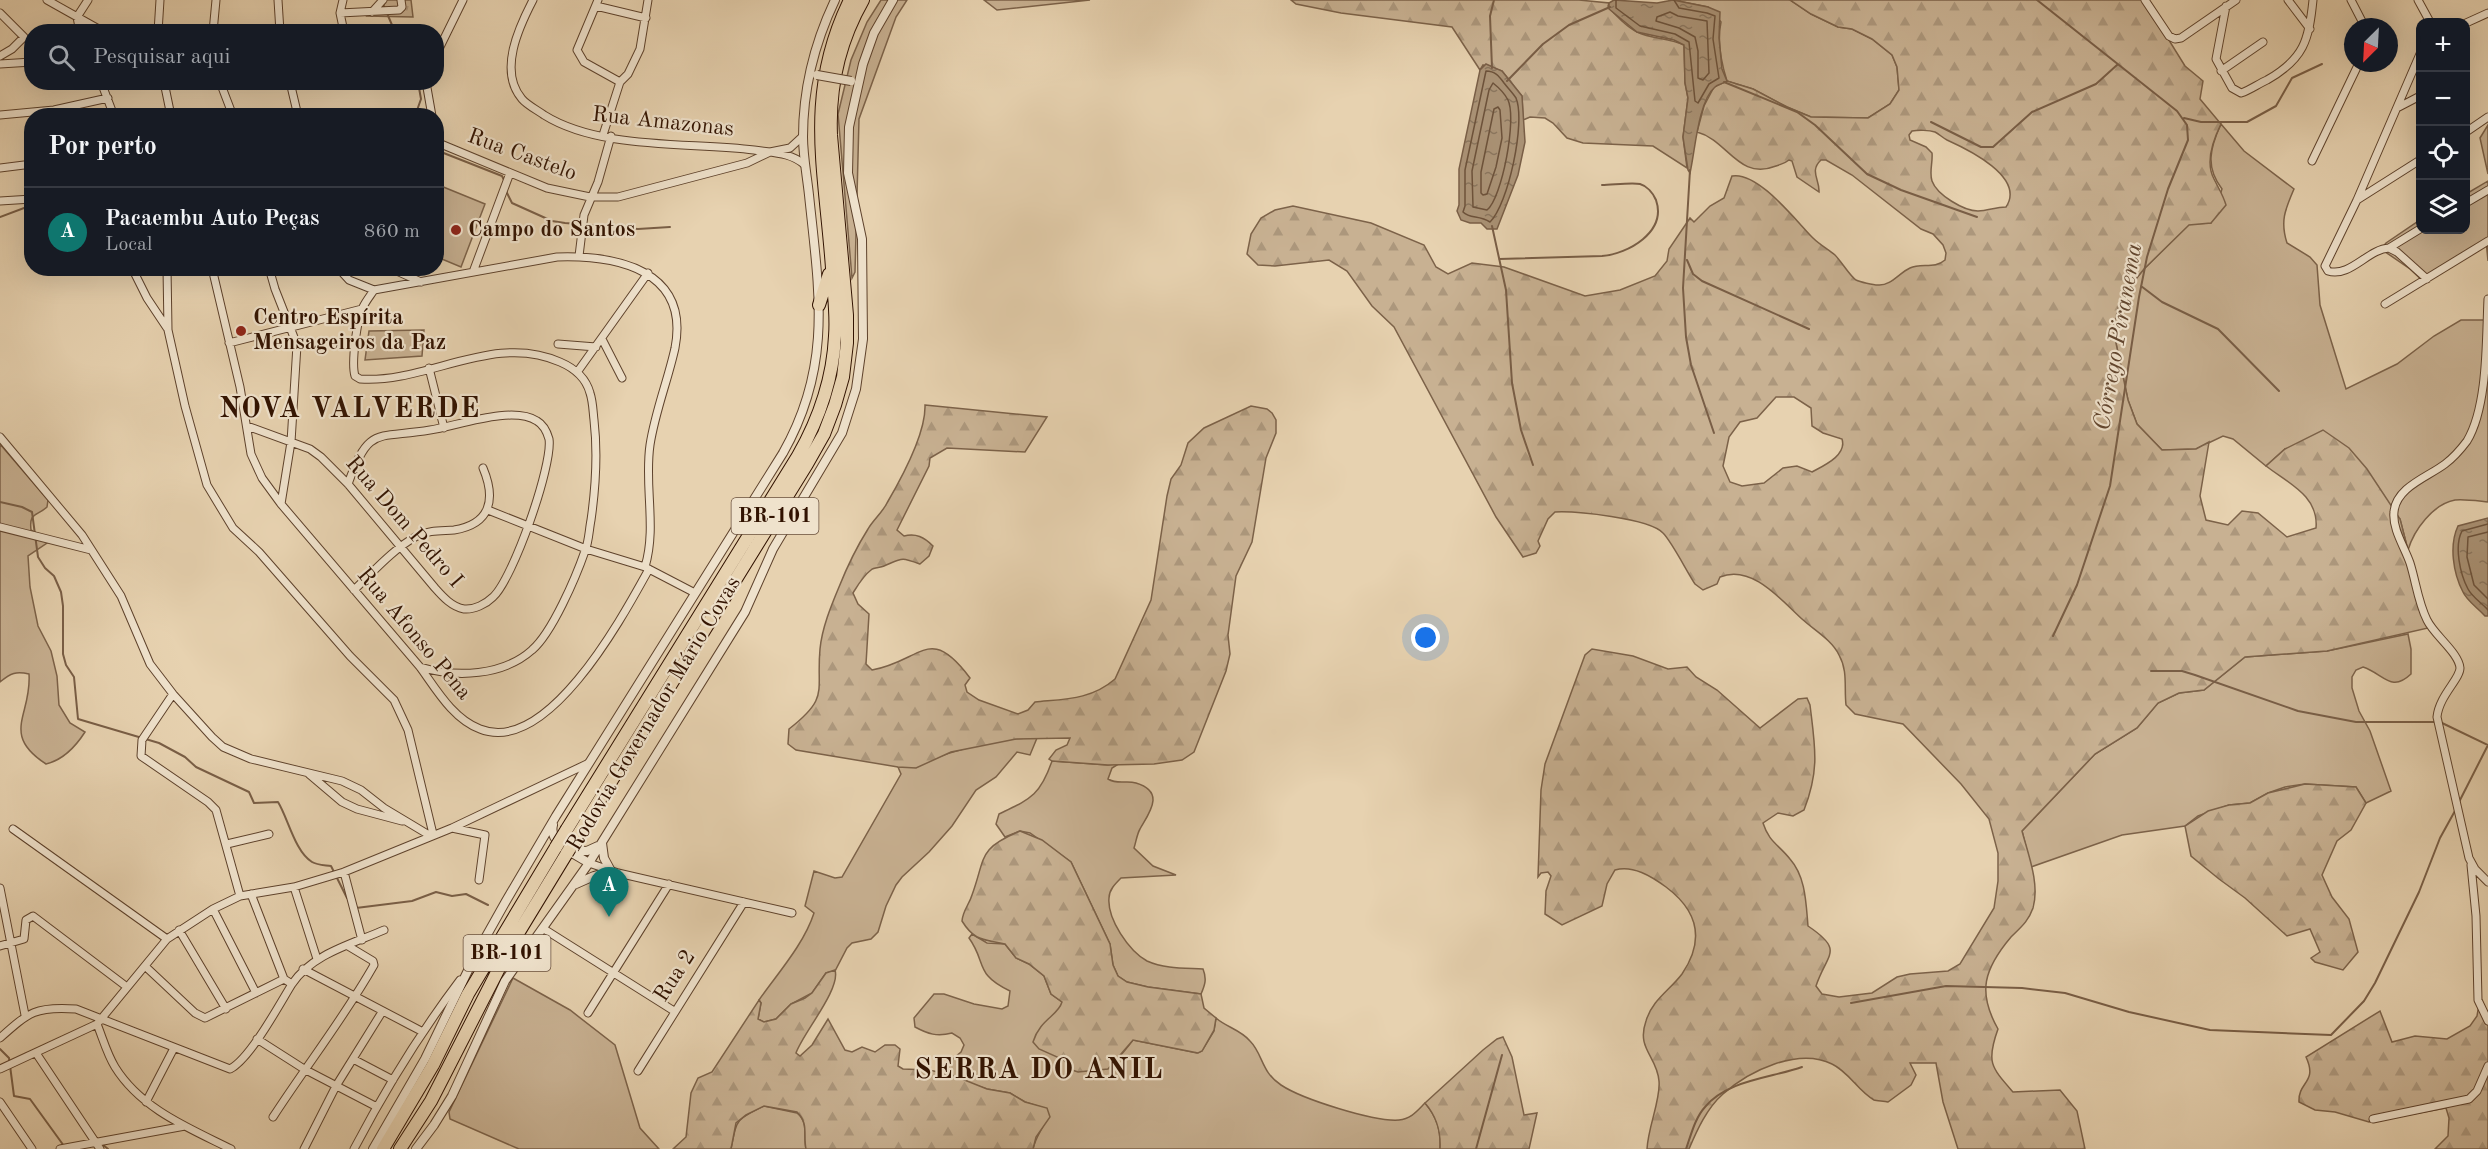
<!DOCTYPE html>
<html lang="pt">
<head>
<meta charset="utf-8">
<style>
	body { margin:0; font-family:"Old Standard TT",serif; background:#242831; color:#f1f3f6 }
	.controls { position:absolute; right:18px; top:18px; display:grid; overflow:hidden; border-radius:12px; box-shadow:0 6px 24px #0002 }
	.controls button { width:54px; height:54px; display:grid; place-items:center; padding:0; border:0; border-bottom:2px solid #363941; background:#171b24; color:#f1f3f6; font:30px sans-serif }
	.compass { position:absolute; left:2344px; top:18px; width:54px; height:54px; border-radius:50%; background:#171b24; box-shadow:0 6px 24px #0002; rotate:204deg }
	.you { position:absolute; left:1426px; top:638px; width:21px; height:21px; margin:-15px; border:4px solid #fff; border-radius:50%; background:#1a73e8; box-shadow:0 0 0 9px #1a73e833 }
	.badge { display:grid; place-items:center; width:39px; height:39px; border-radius:50%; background:#0f766e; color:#fff; font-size:20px; font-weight:700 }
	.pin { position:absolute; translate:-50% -50px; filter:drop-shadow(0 2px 3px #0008) }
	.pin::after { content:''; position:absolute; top:32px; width:21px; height:18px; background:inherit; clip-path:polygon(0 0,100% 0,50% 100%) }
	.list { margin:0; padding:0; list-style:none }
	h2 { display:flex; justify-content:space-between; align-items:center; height:78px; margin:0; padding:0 24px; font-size:26px }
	h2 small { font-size:20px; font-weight:400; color:#9ea1a6 }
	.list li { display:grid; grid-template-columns:39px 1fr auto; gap:18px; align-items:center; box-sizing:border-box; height:90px; padding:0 24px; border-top:2px solid #363941 }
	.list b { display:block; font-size:22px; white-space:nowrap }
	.list p { margin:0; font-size:20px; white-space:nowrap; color:#9ea1a6 }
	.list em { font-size:20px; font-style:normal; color:#9ea1a6 }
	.icon { flex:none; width:33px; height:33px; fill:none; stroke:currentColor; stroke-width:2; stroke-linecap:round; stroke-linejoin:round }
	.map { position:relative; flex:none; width:2488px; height:1149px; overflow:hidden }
	.search { position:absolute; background:#171b24; box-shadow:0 6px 24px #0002; left:24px; top:24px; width:420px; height:66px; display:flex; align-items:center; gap:15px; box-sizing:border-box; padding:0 21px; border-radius:24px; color:#9ea1a6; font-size:22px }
	.panel { position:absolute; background:#171b24; box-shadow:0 6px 24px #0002; left:24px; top:108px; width:420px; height:168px; border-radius:24px }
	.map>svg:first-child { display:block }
	.grass { fill:#c8b192; stroke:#7c6249; stroke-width:1.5 }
	.forest { fill:url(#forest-firs); stroke:#7c6249; stroke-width:1.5; fill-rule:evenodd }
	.park { fill:url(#park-tufts); stroke:#7c6249; stroke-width:1.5 }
	.water { fill:url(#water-ripples); stroke:#795e46; stroke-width:1.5 }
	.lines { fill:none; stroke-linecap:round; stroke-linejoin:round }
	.shore { stroke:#6d523a; stroke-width:1.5 }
	.stream { stroke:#795e46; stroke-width:2 }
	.minor-casing { stroke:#5e422c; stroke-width:9 }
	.tertiary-casing { stroke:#5e422c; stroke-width:10 }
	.motorway-casing { stroke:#311200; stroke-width:14 }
	.minor { stroke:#efe2cc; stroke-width:7 }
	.tertiary { stroke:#efe2cc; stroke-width:8 }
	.motorway { stroke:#e7d2b0; stroke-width:12 }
	.tertiary-bridge-casing { stroke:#5e422c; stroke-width:10; stroke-linecap:butt }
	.motorway-bridge-casing { stroke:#311200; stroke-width:14; stroke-linecap:butt }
	.tertiary-bridge { stroke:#efe2cc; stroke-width:8 }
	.motorway-bridge { stroke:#e7d2b0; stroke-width:12 }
	.poi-dot { fill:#8f2418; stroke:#efe2cc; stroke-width:2 }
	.labels { text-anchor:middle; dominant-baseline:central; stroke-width:4.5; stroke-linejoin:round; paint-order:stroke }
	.shield { fill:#efe2cc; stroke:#6a503d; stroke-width:1.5 }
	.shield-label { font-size:21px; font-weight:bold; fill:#311200 }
	.street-label { font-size:22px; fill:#311200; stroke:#efe2cc }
	.poi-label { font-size:22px; font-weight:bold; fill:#311200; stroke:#efe2cc; text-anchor:start }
	.water-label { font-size:24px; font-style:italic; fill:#61452e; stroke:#efe2cc }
	.district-label { font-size:28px; font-weight:bold; letter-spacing:1.5px; fill:#311200; stroke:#efe2cc }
</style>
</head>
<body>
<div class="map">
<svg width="2488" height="1149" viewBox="0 0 2488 1149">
	<defs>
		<pattern id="forest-firs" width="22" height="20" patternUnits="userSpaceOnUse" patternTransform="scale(1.5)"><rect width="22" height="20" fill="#c8b192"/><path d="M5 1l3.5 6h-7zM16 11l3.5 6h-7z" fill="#ac977c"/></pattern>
		<pattern id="park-tufts" width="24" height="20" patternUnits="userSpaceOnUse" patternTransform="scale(1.5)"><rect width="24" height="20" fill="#c8b192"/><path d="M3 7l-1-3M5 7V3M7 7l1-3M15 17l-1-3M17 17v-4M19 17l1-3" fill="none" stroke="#ac977c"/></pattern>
		<pattern id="water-ripples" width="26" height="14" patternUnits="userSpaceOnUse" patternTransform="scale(1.5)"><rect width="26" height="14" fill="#a99174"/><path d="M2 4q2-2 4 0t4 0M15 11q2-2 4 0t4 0" fill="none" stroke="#8a755d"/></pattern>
	</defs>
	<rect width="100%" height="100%" fill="#e7d2b0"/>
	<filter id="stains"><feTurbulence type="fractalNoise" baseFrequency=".00333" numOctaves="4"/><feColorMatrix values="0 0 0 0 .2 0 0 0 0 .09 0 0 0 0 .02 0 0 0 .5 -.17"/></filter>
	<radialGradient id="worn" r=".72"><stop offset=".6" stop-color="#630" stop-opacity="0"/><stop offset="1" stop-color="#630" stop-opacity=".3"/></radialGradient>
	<path class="grass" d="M881,0H907L896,17L859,119L855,272L852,278L838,114L851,60L867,22Z
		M984,0H1090L997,10Z
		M1673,0H1790L1811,14L1838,27L1852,29L1872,39L1892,55L1897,67L1899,90L1890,104L1868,118L1811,117L1787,107L1753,89L1727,81C1721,62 1717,41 1721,22L1708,7Z
		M2221,124L2244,151L2294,189C2285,210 2280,221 2287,243L2310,257L2317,265L2320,305L2346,389L2397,364L2434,336L2461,320H2488V502C2478,501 2465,499 2455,500C2433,504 2414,530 2408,550L2400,519L2285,449L2266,466L2233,439L2223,436L2196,449L2162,450L2137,424L2128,400L2113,329L2121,297L2144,269L2189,224L2211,223L2222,189C2205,167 2210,148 2221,124Z
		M2488,125V174L2480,138Z
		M2488,181V261L2486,240L2425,283L2410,269L2381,249L2386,243L2420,220V230H2466V194Z
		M436,184L485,204L461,267L437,257Z
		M424,330L422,356L365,360L369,331Z
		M0,444L48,500L47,507C36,517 29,512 31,530L50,541L28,556L30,587L38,626L51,651L57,676L59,705L70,723L85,732C76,746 63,760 46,764C0,734 32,715 29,674C16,671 11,673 0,682Z
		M2408,634L2411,649V674C2391,693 2384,674 2363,667L2356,670L2352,677V688L2359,711L2370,731L2391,791L2366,803L2356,787L2305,784L2285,787L2268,793L2250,803L2229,805L2198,816L2185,826L2122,835L2031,867L2022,831L2095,754L2137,728L2158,703L2179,693L2204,690L2245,657L2327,651Z
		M1037,738L1030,755L1017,752L996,777L976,790L952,826L929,852L902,877L896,885L886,906L878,932L871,939L852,943L847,948L835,971L826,973L812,993L791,1004L776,1019L764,1022L758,1019L761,1003L759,1000C778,973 804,944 814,913L805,906L814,871L835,878L842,877L901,774L898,767C923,768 930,758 953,752C979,744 1010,737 1037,738Z
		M1052,761L1108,765L1120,763L1112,768L1108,779C1118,785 1126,780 1136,783C1166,792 1149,813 1140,829C1137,834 1136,842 1134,848L1153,866L1176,875L1121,878C1115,884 1109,890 1109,898C1107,919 1129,951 1147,961C1165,969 1184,968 1203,969C1207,979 1205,985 1201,994L1148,987L1127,982L1118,976L1113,965L1110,944L1071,862L1030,833L1020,831L1005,837L996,824L999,814C1030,799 1040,796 1052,761Z
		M972,934L987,943L1005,944L1016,958L1029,964L1044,976L1051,994L1062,1002L1055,1055L1064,1060L1072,1070C1109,1068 1110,1070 1133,1040L1197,1053L1202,1051L1214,1031L1216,1018C1226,1027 1241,1030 1250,1041C1263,1054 1261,1072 1281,1085C1302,1099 1374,1122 1399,1120C1411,1119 1417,1111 1425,1103C1437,1117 1441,1131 1440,1149H1033C1037,1131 1046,1129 1047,1109L1025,1102L1010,1093L987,1089L937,1072L961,1052L964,1045L960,1038L952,1033C937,1037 928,1034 915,1027L914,1018L934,994H944L974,1004L1002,1009L1008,1006L1010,991C974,974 987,963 969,938Z
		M513,978L570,1010L615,1045L640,1128L659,1149H519L450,1119L449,1112Z
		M764,1106L797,1113C809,1123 803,1135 806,1149H731C737,1119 735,1120 764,1106Z"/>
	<path class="forest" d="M1291,0H1579L1609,3L1608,6C1615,15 1627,27 1637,32C1651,39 1669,38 1684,45L1685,83L1688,98L1683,137L1687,168L1653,146L1583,143L1567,138L1553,123L1545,118L1530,117L1523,120L1522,96L1502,71L1483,65L1480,70L1452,27L1341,13L1296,4Z
		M1790,0H2144L2185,66L2203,81L2200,99L2221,124C2213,140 2205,162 2214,179C2219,189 2223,195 2226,205L2211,223L2189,225L2144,269L2121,297L2113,329L2128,400L2137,424L2162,450L2196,449L2209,442L2200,496L2206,520L2228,525L2242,511L2258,513L2287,537L2316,528C2319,496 2288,483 2266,466L2285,449L2323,430L2349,448L2367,469L2400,519L2428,628L2327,651L2245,657L2204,690L2179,693L2158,703L2137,728L2095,754L2022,831C2028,854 2040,884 2033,908C2028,922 2021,927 2011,937C1984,969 1977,992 1998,1029C1986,1062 1991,1067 2013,1092L2060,1090L2077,1111L2085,1149H1958L1943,1102L1936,1063H1910L1916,1075L1911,1085L1888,1102C1884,1101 1877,1101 1874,1100C1858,1091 1849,1072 1832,1064C1798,1047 1749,1071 1723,1094C1707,1108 1697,1130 1689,1149H1647C1648,1127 1661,1099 1659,1081C1657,1056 1636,1049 1646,1021C1652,1000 1670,990 1682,974C1705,940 1698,911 1666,887C1651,876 1633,865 1615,870L1607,884L1602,906L1562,925L1545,914L1546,891L1551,876L1548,872L1541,873L1538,877L1541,790L1545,764L1585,655L1592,649L1633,656L1668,669L1687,667L1696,677L1717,690L1760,728L1798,699L1807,698L1810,705C1815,747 1820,769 1804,810L1793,816L1778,813L1763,823C1769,842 1778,844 1790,859C1806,877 1806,904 1808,926C1845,951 1827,953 1816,986L1822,994L1839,997L1872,993L1897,977L1910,974L1948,971L1960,964L1994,908L1998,881V853L1989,819L1961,784L1903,724L1855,714L1846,705C1844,687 1848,671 1839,655C1832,640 1814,630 1802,619C1781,600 1752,564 1720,577L1717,584L1703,590L1695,584C1687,572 1672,542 1663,533C1649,518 1575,511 1555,512L1548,519L1538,541L1540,546L1536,553L1523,557L1496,517L1394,327L1372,306L1347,271L1329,260L1275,266L1258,265L1247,254L1251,234L1261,218L1275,210L1293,206L1371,223L1424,245L1436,267L1448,274L1472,263L1504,267L1585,296L1620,290L1655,276L1667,261L1669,249L1690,218L1694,222L1710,206L1724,198L1732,176C1758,171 1796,221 1813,238C1820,245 1828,249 1835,255C1841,261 1850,276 1856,280C1860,282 1873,285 1878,285C1891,286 1899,273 1910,268C1921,263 1935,269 1945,260L1946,253L1943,245L1933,234L1921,229L1852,175L1826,160H1821C1809,171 1820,180 1819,192L1797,177L1792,161L1789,160C1784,164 1781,164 1776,166C1738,181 1728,140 1697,132L1704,106L1714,87L1727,81L1753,89L1787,107L1811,117L1868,118L1890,104L1899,90L1897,67L1892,55L1872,39L1852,29L1838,27L1811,14ZM1912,131C1918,130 1929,130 1935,132C1939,134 1943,138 1947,140C1967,149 2026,177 2006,207C1995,207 1988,211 1978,211C1964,211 1937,195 1932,181C1929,172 1933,162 1932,153L1926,147L1910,140L1909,135ZM1776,397H1794L1811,408L1812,426L1823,433L1842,439C1847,455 1825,465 1812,472L1797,466L1783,468L1764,483L1742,486L1730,482L1723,466L1729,437L1740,422L1757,418Z
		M925,405L1047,417L1025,452L947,448L930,458L929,466L897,530L904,536C916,533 924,537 933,546L929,556L920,564C900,557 903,558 884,566C880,568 874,567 871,570C863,576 858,585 853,593L858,604L869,614L866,664L872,670C922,661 929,623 970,678L965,685L967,692L979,700L1018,714L1028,710L1035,702C1064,699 1091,700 1115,679L1151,600L1167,496L1171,479L1181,465L1188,443L1204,428L1251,406L1267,409L1272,413L1276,420V433L1266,458L1252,542L1236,576L1228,635L1230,654L1226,671L1194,752L1182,760L1154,764L1108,765L1052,761L1049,759L1056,750L1067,745L1070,738L1016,739L951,752L916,768L898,767L796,750L788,744L789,729C830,697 816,692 820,649C822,628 831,606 839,587C847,567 856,548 868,529C873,520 882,513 887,503C901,479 926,433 925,405Z
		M2305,784L2356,787L2366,803L2351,830L2337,841L2322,875L2332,897L2349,919L2358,952L2343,970L2315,962L2311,958L2320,952L2310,929L2287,936L2245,898L2219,879L2191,856L2185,826L2208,811L2229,805L2250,803L2268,793Z
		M1020,831L1042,840L1071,862L1110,944L1113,965L1118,976L1127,982L1148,987L1201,994L1204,1008L1216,1018L1214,1030L1202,1051L1198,1053L1133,1040L1108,1069L1078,1072L1072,1070L1064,1060L1039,1049L1033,1042C1040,1019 1058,1016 1062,1002L1051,994L1044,976L1029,964L1016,958L1005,944C984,939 975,942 962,921C963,910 969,905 972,895C986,857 977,849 1020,831Z
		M835,970C841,989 803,1033 796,1053L800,1056L812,1045L828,1019L845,1050L852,1052L862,1047L875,1052L885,1045H895L900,1049L898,1066L903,1069L929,1070L952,1075L987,1089L1010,1093L1025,1102L1047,1108L1050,1117L1036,1137L1033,1149H806C803,1135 809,1123 797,1112L764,1106L746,1115L736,1123L731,1149H673L686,1137L691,1093L698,1078L712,1072L759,1000L761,1003L758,1019L764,1022L776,1019L791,1004L805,998L812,993L826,973Z
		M2482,1007L2488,1012V1149H2435L2448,1136L2449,1118L2446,1108L2369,1122L2335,1112L2315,1110L2299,1102C2298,1081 2318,1083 2306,1057L2380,1011L2392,1042L2415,1036L2447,1039L2470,1026L2477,1016L2478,1010Z
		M1503,1037L1512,1057L1524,1115L1537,1113L1529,1149H1440C1441,1131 1437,1117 1425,1103L1483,1050L1497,1039Z"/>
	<path class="park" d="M380,0H411L413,17L367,16Z"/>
	<path class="water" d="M1614,0L1657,3L1673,0L1708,7L1720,12L1719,38L1722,69L1727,81C1723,84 1718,84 1715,87C1698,101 1695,152 1690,173L1688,170L1683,137L1688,98L1685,83L1684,45L1674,40L1637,32L1609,9V3Z
		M1486,64L1502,71L1522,96L1525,142L1518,175L1497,229H1487L1481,223H1470L1461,220L1457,211L1459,205V169L1480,70Z
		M2488,518V616H2485C2478,608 2467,601 2463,592C2453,573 2449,545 2458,526Z"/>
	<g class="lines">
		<path class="shore" d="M1616,0V8L1640,26L1675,34L1689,42L1695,101L1698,103L1709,84L1719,78L1713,39L1715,16L1707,13L1679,8L1674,0
			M1670,12L1678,16L1707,21L1709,73L1703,80L1698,78V51L1695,37L1679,28L1656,21L1657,17Z
			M1486,71C1495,71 1499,76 1504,83C1507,87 1513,93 1516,98C1526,122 1508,205 1490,222C1479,215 1470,219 1463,212L1465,206V170Z
			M1493,83C1498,87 1505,94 1508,100C1517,119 1502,198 1487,210L1473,207L1472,171L1489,90Z
			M1498,107L1500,110L1502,138L1496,167L1487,194L1483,195L1481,193V172L1494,109Z
			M2488,524L2462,531C2454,546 2460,574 2468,589C2472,597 2482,603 2488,610
			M2488,532L2468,537L2467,557L2474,585L2488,599"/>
		<path class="stream" d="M2037,0L2177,111L2187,125L2188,140L2168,189L2147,257L2139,297L2110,486L2077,585L2053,636
			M383,4L392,25L410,32
			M1492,68L1490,16L1494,0
			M1507,81L1543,44L1569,25L1610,7
			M1724,82L1797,112L1815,125L1867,174L1901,190L1977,217
			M415,116L421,99L418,82
			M2184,118L2201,122H2247L2276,106L2292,78L2322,64
			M1931,122L1981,147H1993L2032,112L2096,84L2117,65
			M436,150L502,176L505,182
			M1690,170L1683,288L1686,337L1691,365L1714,433
			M506,191L512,203L552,221L565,223L638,229L670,227
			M0,217L32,205
			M1492,226L1506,290L1512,383L1521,430L1533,465
			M1499,259L1602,256C1628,254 1667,232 1656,200C1653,193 1647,186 1640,184C1632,182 1612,185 1602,185
			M1687,260L1693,274L1702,281L1809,329
			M2141,286L2162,302L2218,329L2279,391
			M0,502L22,507L32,512L38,557L45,568L54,576L61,592L63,606V654L66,665L74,677L78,719L159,743L185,757L196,767L249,792L254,803L278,802C288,818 295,852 312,862C317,865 324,865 331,866L347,898
			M2151,671H2182L2195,675L2298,711L2356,722H2440L2488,745
			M2458,804L2488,745
			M356,908L412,901L436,892L452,896L466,894L488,905
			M1851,1003L1946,986L2022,988L2065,993L2129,1012L2210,1030L2331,1035L2364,1001L2375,983L2419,892L2440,838L2456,809
			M0,1049L9,1058L14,1096L30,1099L64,1146
			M102,1144L108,1149
			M1476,1149L1502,1055
			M1686,1149C1691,1135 1695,1118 1705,1107C1727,1080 1771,1078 1802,1067"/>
		<g class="minor-casing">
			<path id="minor" d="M47,0L104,32
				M278,0L280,32
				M343,0L340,13L344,32
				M533,0C519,27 498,71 522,99C527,105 537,110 544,115C600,150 689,142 754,150C773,153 790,152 805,165
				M598,0L577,50L584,62L620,82
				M2145,0L2169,36L2175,39L2181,38L2236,0
				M2288,0L2310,29
				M2351,0L2365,27
				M2418,0L2430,22
				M596,6L646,18
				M2226,6L2216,59L2232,88L2241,93C2250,90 2258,84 2267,80C2304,59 2309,40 2313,0
				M372,12L383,0
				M0,13L24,37L12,49L0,56
				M340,13L399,10L402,7L401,0
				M77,17L88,0
				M77,17L80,32
				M2466,23L2488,13
				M158,32L160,0
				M213,32L216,0
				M2420,54L2357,200L2325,266L2328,271C2350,278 2368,249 2389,248L2397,252L2427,279
				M436,55L463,0
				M0,64L32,62
				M2221,71L2263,42
				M101,82L114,116
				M164,82L171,116
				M220,82L233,116
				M290,82L298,116
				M377,82H409
				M426,82L432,116
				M2397,108L2420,96
				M0,115L54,110L108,98
				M2466,132L2488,117
				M603,135L620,82L628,74L640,49L648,0
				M436,142L547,188L590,197H618L747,163L770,152L790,148L803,136
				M2312,161L2359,63
				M0,168L32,164
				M2357,200L2420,160
				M0,201L32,199
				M2466,203L2488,190
				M2389,248L2420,229
				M579,256L584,215L598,182L611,136
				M132,268L147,298L167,328
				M167,268L168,330L185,406L207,485L233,528L259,552L350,656L394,700L408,730L433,834
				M212,268L240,387L251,454L262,478L281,504L420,667C436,689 453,719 480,729C548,756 623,616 649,569
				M269,268L275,289L297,345L291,442L281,504
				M338,268L349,280L374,290L557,257C617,255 690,270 675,348C668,380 655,412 650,445C644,486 657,527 645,567
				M390,268L421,282
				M473,272L510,173
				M374,290C370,296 366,301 363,307C357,319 351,363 355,376L360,379C426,384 494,332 560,362C574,368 586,378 590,393C593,402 593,412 594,420C598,455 596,485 591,520C589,530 589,541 585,551C576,577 552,633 532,650C503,676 456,678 420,667
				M2488,299C2486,340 2488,406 2467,441C2461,449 2453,458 2445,464C2428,477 2396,487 2394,512C2392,529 2405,548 2410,563C2416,582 2418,602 2427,620C2434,635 2459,653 2460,668C2460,679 2439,696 2437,717L2469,858L2475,869L2488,882
				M2385,304L2488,241
				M602,339L622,378
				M229,343L362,309
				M558,344L596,347
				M429,368L444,428
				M578,371L648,273
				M247,426L310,449L321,457L348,484L435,588C443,597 452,607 464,609C474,610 486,604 493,597C513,579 553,465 549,439C547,432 544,425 537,421C512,405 457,426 430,430C376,439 369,425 348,484
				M0,437L82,535L121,596L150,664L173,694L212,737L223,747L251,759L342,781L361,790L384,808L429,835
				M488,510L586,549L645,567L695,593
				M0,527L91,550
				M354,590C374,571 393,549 417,536C429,530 441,531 454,530C491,524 496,499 483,468
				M173,694L142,740L141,756L208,802L216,810L240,896
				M309,774L342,802L357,809L402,821
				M452,828L485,835L479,880
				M13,829L167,939
				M227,844L269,834
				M589,863L618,873L792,913
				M2471,865L2476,916L2478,1000L2488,1021
				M344,872L362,940
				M294,887L317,959
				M0,888L25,1015
				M251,894L284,979
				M213,909L256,993
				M544,929L674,1011
				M179,930L226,1009
				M0,946L24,939L26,920L33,916L127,987
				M146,967L195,1013L205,1018L284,979L292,984C312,954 352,944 384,930
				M303,969L423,1032
				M588,1013L669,884
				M97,1024C103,1039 107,1054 115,1067C141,1109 189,1128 231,1149
				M0,1038C29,1012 36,1006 76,1009L230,1069C250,1059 279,1005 292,984
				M257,1039L304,1069L377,1107
				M36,1053L100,1149
				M353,1059L393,1080
				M0,1069L97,1024L167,939L213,909L240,896L294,887L344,872L452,828L589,763
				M638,1071L744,902
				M0,1102L32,1149
				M146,1102L174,1048
				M273,1117C306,1066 344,1018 374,965L373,961L348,946
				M2373,1119L2469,1099L2477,1091L2488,1066
				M60,1149L185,1126
				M304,1149L336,1086L382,1012
				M354,1149C385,1090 420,1033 460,980"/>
		</g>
		<g class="tertiary-casing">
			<path id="tertiary" d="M553,825C548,844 575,854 589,863
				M570,850L587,851L598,846
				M576,884L594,876L611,871L604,858L602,843
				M373,1149L425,1059L474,958L506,901L556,816L783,453C833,365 819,291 809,195C807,176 803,156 803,137C803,90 815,42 835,0
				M416,1149L434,1125L452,1096L505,981L589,863L745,612L773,549L842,433L856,389L863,339L862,239L848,173L849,127L863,64L874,33L893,0"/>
		</g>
		<g class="motorway-casing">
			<path id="motorway" d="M819,305L829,274
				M567,829L798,456C819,419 833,379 835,336C837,313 833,290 832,268C825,169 804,94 850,0
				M578,835L807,464L824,434L835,405L843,377L847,343V315L831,135C829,86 839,42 863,0
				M383,1149L433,1065L468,994L556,847
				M400,1149L431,1101L511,945L567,853"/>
		</g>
		<use href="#minor" class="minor"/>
		<use href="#tertiary" class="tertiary"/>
		<use href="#motorway" class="motorway"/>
		<g class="tertiary-bridge-casing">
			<path id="tertiary-bridge" d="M817,75L851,81"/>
		</g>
		<g class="motorway-bridge-casing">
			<path id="motorway-bridge" d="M556,847L567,829
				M567,853L578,835"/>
		</g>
		<use href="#tertiary-bridge" class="tertiary-bridge"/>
		<use href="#motorway-bridge" class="motorway-bridge"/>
	</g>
	<g class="poi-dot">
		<circle cx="456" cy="230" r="6"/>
		<circle cx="241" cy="331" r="6"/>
	</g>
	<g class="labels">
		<g class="shield">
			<rect x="731.5" y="498" width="87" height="36" rx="4.5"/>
			<rect x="463.5" y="935" width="87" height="36" rx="4.5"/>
		</g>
		<g class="shield-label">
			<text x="775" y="516">BR-101</text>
			<text x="507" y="953">BR-101</text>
		</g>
		<g class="street-label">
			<text transform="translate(663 122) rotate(6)">Rua Amazonas</text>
			<text transform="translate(522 155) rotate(20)">Rua Castelo</text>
			<text transform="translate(404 522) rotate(49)">Rua Dom Pedro I</text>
			<text transform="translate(414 634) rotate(50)">Rua Afonso Pena</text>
			<text transform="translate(654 714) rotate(-59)">Rodovia Governador Mário Covas</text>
			<text transform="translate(675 976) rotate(-57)">Rua 2</text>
		</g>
		<g class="poi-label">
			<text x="468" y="230">Campo do Santos</text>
			<text x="253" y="318">Centro Espírita<tspan x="253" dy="25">Mensageiros da Paz</tspan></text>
		</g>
		<g class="water-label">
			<text transform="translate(2119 337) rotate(-80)">Córrego Piranema</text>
		</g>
		<g class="district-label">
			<text x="350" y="410">NOVA VALVERDE</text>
			<text x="1039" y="1071">SERRA DO ANIL</text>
		</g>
	</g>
	<rect width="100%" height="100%" filter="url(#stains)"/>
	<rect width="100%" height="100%" fill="url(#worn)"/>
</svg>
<div class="controls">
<button>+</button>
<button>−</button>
<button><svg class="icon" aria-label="locate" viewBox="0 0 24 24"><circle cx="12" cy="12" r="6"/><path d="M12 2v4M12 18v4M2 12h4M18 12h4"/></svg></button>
<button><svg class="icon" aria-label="layers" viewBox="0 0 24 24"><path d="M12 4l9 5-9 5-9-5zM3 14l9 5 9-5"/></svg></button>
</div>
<svg class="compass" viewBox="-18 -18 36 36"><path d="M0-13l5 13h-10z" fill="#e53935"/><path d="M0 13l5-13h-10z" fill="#9ea1a6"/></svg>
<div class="you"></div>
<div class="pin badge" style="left:609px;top:917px">A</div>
<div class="search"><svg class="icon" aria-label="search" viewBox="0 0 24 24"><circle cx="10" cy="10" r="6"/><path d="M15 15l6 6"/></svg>Pesquisar aqui</div>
<section class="panel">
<h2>Por perto<small></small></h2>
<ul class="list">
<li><span class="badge">A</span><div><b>Pacaembu Auto Peças</b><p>Local</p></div><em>860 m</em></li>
</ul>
</section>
</div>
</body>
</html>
